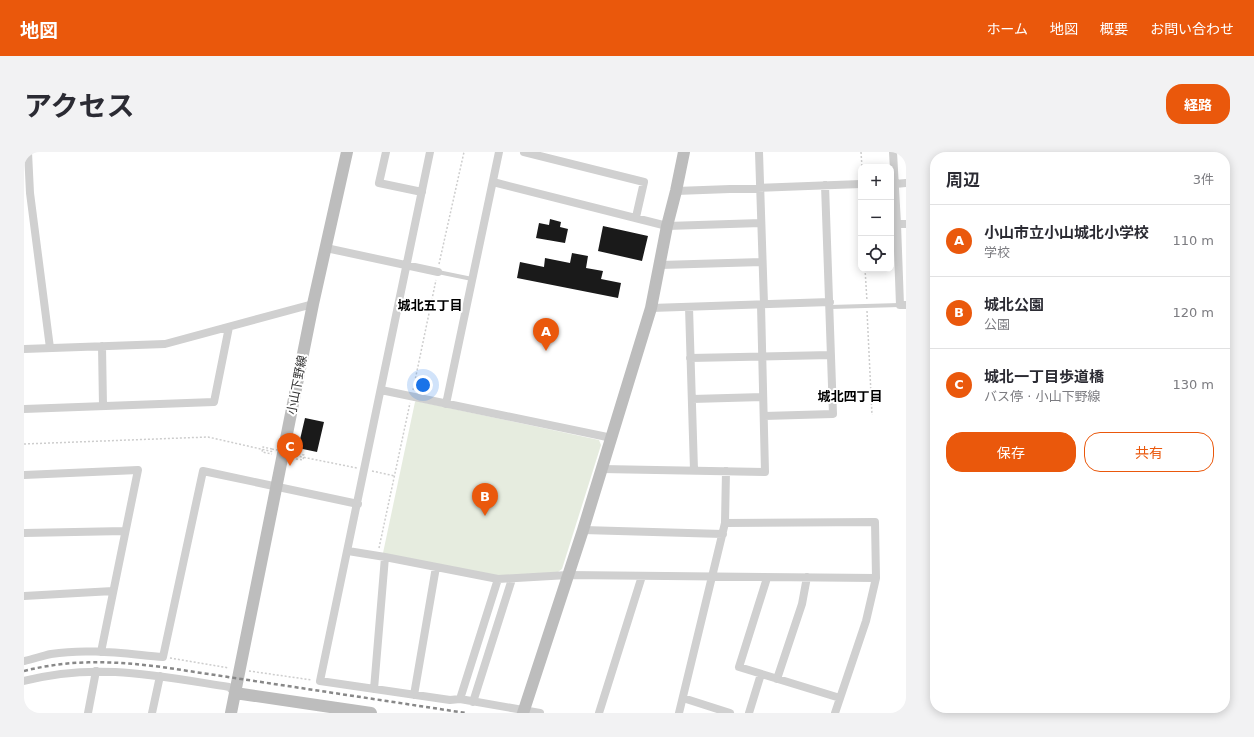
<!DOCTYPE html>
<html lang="ja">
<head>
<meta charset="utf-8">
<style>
	body { margin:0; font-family:"DejaVu Sans","Noto Sans JP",sans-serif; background:#f2f2f3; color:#2b2b33 }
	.controls { position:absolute; right:12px; top:12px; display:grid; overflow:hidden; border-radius:8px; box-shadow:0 2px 10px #0003 }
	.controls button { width:36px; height:36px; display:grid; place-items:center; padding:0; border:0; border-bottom:1px solid #e1e1e2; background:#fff; color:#2b2b33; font:20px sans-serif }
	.you { position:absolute; left:399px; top:233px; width:14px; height:14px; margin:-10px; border:3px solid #fff; border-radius:50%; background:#1a73e8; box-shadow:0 0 0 6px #1a73e833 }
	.badge { display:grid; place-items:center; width:26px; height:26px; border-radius:50%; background:#ea580c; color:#fff; font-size:13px; font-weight:700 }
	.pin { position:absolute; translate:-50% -33px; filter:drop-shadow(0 1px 2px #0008) }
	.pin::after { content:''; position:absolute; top:21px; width:14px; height:12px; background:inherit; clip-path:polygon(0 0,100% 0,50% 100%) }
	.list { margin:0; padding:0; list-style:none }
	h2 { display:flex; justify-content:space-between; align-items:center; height:52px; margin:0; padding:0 16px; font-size:17px }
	h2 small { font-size:13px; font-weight:400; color:#7c7c81 }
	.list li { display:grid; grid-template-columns:26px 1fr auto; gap:12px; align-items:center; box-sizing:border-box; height:72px; padding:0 16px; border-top:1px solid #e1e1e2 }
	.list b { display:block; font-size:15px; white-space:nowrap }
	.list p { margin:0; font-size:13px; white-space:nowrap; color:#7c7c81 }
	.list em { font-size:13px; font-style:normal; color:#7c7c81 }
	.actions { display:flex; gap:8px; padding:12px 16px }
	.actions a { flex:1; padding:9px 0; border:1px solid #ea580c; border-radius:16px; text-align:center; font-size:14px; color:#ea580c }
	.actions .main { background:#ea580c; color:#fff }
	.icon { flex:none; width:22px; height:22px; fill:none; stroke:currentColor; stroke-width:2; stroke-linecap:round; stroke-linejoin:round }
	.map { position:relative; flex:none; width:882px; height:561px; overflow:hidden; border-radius:16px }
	header { display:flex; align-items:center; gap:24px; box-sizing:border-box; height:56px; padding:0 20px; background:#ea580c; color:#fff }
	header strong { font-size:19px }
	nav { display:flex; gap:22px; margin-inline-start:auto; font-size:14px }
	.intro { display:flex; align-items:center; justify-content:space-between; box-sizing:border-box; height:96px; padding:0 24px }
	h1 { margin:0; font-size:28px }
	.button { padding:10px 18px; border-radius:16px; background:#ea580c; color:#fff; font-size:14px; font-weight:700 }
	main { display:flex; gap:24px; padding:0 24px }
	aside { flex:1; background:#fff; border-radius:16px; box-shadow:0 2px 10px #0003 }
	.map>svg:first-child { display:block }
	.green { fill:#e6ecdf }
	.building { fill:#1a1a1a }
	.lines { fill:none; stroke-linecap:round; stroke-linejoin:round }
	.path { stroke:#cdcdcd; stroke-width:1.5; stroke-dasharray:2 2; stroke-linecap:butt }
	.lane { stroke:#d0d0d0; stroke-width:4 }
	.street { stroke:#d0d0d0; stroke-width:8 }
	.secondary { stroke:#bdbdbd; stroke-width:12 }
	.rail { stroke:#888; stroke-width:2.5; stroke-dasharray:4 3; stroke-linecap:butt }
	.path-bridge { stroke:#cdcdcd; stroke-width:1.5; stroke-dasharray:2 2; stroke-linecap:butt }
	.labels { text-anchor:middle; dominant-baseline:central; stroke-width:4; stroke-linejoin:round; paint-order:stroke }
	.street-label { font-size:12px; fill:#333; stroke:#fff }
	.neighbourhood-label { font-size:13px; font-weight:bold; fill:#000; stroke:#fff }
</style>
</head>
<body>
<header>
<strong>地図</strong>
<nav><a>ホーム</a><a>地図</a><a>概要</a><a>お問い合わせ</a></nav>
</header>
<div class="intro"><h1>アクセス</h1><a class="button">経路</a></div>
<main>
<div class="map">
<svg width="882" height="561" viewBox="0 0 882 561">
	<rect width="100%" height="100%" fill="#fff"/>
	<path class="green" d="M392,249L575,288L577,293L538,417L534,420L483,424L459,422L359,401L391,250Z"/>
	<path class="building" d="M526,67L537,70L536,75L544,77L541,91L512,86L515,71L525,73Z
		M579,74L624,84L618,109L574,99Z
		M548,101L564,104L562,116L579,119L577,127L597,131L594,146L493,126L496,110L520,115L521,106L546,111Z
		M281,266L300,270L293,300L274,296Z"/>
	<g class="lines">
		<path class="path" d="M837,0L838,15
			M415,112L440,0
			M841,117L843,149
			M843,159L848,263
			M389,238L412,128
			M0,292L184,285L250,300
			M248,297L239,295L238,300L248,302
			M268,303L333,316
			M272,307L279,308L280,303L273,302
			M348,319L371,324
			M355,396L386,251
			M146,506L205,516
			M225,519L288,528"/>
		<path class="lane" d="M414,120L448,127
			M806,155L876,153"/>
		<path class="street" d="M4,0L6,41L26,196
			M362,0L355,31L398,40
			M406,0L296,529L426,548L436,547L516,561
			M500,0L620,30L612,65
			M735,0L740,152
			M869,0L873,72L876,153H882
			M469,30L643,74L737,71
			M871,32L882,31
			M652,39L837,32
			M873,72H882
			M302,96L414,120
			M636,113L738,110
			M665,155L670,318
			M627,156L806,150
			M78,194L79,254
			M0,197L141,192L289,152
			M666,206L807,203
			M357,238L588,286
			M668,247L739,245
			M422,252L475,0
			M0,257L190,250L205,175
			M740,264L809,262L801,33
			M578,317L741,320L737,153
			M0,323L114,318L77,500
			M701,371L851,370L852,426L842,469L811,561
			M559,378L699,382
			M0,381L101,379
			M324,399L361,405L474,427L544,423L852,426
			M743,426L715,515L816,546
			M0,444L89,439
			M0,509C9,507 18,504 27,502C64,496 102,502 139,505L179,319L334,352
			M753,527L778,452L783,425
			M0,529C72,510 134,524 205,535L211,541
			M350,537L361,405
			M390,543L412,415
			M659,546L706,561
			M436,547L474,427
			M449,550L488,427
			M64,561L72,519
			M128,561L136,524
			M575,561L618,424
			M655,561L701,371L702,319
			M725,561L737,522"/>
		<path class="secondary" d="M211,541L347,561
			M207,561L289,152L323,0
			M499,561L559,378L627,156L643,74L652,39L660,0"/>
		<path class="rail" d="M0,519C47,507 90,509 138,515L442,561"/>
		<path class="path-bridge" d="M248,297L273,302"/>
	</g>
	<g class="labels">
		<g class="street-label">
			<text transform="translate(273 233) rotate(-79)">小山下野線</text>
		</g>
		<g class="neighbourhood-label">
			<text x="406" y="153">城北五丁目</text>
			<text x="826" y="244">城北四丁目</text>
		</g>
	</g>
</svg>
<div class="controls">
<button>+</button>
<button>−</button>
<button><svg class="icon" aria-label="locate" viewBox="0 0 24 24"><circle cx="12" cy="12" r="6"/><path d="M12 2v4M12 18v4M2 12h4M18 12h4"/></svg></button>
</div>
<div class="you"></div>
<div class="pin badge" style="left:522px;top:199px">A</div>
<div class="pin badge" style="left:461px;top:364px">B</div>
<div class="pin badge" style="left:266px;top:314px">C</div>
</div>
<aside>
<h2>周辺<small>3件</small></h2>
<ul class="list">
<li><span class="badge">A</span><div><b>小山市立小山城北小学校</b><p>学校</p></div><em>110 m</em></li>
<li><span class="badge">B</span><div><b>城北公園</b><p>公園</p></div><em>120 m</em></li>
<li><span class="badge">C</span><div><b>城北一丁目歩道橋</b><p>バス停 · 小山下野線</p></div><em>130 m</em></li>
</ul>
<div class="actions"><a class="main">保存</a><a>共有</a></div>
</aside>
</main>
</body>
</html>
